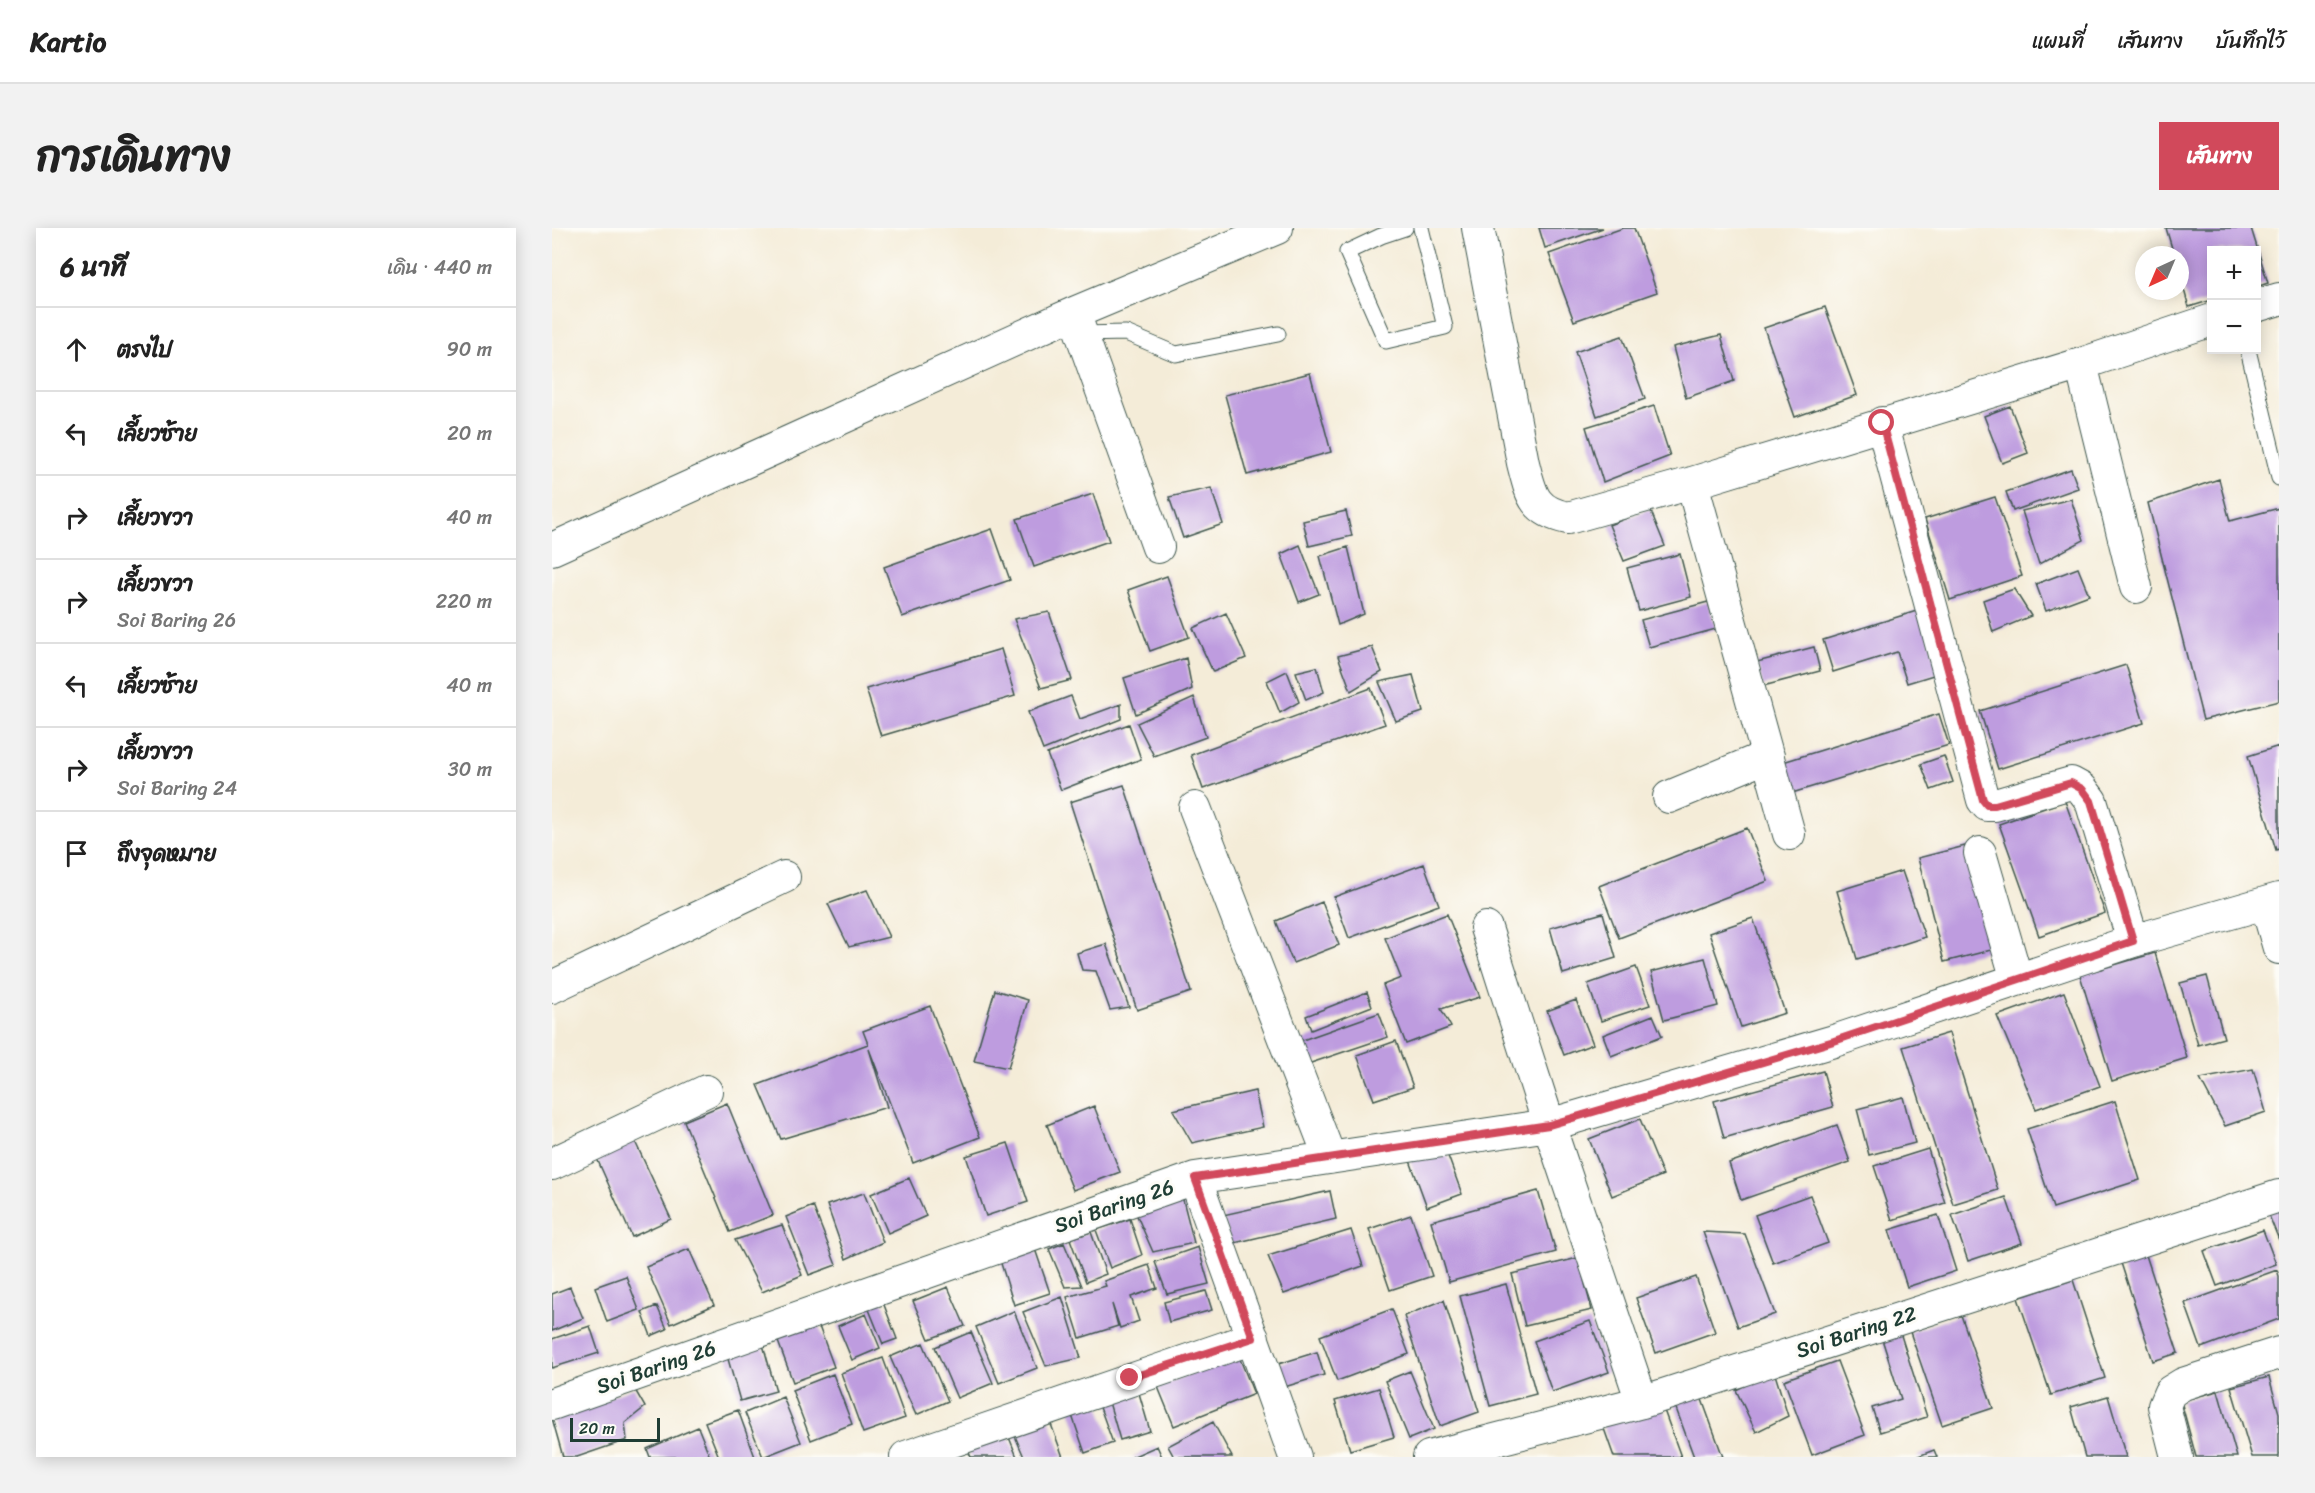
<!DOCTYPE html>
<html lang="th">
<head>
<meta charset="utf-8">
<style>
	body { margin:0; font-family:Sriracha,"Playpen Sans Thai",sans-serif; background:#f2f2f2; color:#222 }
	.controls { position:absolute; right:18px; top:18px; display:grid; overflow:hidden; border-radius:0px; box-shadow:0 3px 15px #0003 }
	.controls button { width:54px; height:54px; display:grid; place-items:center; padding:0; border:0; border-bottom:2px solid #e0e0e0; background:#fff; color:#222; font:30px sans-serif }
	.compass { position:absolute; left:1583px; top:18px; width:54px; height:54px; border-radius:50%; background:#fff; box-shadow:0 3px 15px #0003; rotate:224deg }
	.scale { position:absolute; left:18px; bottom:15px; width:90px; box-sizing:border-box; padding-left:6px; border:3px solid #1f3d34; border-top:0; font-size:16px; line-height:21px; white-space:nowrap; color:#1f3d34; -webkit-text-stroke:4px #fdfcf7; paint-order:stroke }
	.stop { position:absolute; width:18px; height:18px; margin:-14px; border:4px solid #d1495b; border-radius:50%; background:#fff }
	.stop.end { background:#d1495b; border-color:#fff; box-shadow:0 2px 6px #0008 }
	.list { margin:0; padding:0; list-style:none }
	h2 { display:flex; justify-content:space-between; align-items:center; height:78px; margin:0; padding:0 24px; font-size:26px }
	h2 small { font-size:20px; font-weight:400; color:#767676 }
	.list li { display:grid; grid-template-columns:39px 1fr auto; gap:18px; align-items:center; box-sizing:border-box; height:84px; padding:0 24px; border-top:2px solid #e0e0e0 }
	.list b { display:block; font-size:22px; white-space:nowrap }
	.list p { margin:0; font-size:20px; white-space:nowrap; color:#767676 }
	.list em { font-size:20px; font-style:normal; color:#767676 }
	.icon { flex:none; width:33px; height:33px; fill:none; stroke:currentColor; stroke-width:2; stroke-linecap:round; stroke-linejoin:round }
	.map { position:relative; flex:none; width:1727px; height:1229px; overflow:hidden; border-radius:0px }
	header { display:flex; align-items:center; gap:36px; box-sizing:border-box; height:84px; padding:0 30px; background:#fff; border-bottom:2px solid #e0e0e0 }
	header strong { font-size:28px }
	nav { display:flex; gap:33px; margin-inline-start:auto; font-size:21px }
	.intro { display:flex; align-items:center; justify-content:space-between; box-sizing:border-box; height:144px; padding:0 36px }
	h1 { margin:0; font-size:42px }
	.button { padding:15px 27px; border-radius:0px; background:#d1495b; color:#fff; font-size:21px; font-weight:700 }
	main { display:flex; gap:36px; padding:0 36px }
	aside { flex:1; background:#fff; border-radius:0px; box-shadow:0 3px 15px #0003 }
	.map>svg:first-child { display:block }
	.building { fill:#be9cdf }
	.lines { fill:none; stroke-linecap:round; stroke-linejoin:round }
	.service-casing { stroke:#3f574d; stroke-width:17 }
	.minor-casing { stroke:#3f574d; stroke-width:34 }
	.service { stroke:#fff; stroke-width:15 }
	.minor { stroke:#fff; stroke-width:32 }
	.route { stroke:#d1495b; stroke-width:8 }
	.labels { text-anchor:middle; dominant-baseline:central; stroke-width:6; stroke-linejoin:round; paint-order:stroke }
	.street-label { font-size:21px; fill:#1f3d34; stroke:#fdfcf7 }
</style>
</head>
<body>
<header>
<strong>Kartio</strong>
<nav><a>แผนที่</a><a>เส้นทาง</a><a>บันทึกไว้</a></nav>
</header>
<div class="intro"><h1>การเดินทาง</h1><a class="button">เส้นทาง</a></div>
<main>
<aside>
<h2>6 นาที<small>เดิน · 440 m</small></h2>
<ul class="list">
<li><svg class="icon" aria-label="ahead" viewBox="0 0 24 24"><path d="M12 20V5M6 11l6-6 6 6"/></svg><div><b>ตรงไป</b></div><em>90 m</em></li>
<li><svg class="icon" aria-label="left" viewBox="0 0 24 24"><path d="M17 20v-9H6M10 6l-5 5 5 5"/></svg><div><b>เลี้ยวซ้าย</b></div><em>20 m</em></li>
<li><svg class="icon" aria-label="right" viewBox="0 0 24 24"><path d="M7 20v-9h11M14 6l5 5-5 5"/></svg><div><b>เลี้ยวขวา</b></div><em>40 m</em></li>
<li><svg class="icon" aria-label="right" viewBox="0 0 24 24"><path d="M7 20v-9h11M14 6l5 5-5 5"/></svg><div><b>เลี้ยวขวา</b><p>Soi Baring 26</p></div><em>220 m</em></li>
<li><svg class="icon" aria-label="left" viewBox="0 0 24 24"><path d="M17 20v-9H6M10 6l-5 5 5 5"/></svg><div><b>เลี้ยวซ้าย</b></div><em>40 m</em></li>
<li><svg class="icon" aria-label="right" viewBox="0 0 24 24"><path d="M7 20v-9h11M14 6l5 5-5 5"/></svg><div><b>เลี้ยวขวา</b><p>Soi Baring 24</p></div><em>30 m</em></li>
<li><svg class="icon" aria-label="arrive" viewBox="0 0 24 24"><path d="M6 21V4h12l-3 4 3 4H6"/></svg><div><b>ถึงจุดหมาย</b></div></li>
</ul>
</aside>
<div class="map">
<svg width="1727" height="1229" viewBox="0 0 1727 1229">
	<rect width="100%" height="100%" fill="#fdfcf7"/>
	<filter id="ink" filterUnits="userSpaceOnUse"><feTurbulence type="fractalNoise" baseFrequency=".0167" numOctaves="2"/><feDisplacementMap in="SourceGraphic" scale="12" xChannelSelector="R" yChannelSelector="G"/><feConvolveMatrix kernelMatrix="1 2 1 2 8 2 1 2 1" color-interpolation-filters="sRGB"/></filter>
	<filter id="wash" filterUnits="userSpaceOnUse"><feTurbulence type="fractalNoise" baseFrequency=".008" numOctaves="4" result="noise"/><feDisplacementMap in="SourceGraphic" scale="24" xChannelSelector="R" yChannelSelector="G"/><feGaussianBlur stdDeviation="1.35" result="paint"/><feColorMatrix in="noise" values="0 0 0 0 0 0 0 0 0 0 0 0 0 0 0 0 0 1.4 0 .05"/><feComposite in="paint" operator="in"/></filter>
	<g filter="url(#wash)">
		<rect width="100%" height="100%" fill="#f4ecd8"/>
		<g id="blocks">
			<path class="building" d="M987,0H1051L993,20Z
				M1071,0H1082L1105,64L1022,93L997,26Z
				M1614,0H1699L1716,55L1704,59V22H1660V72L1637,79L1628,48V27H1622Z
				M1273,79L1305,167L1243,189L1212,100Z
				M1169,107L1182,153L1134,170L1121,119Z
				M1070,108L1093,171L1045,188L1023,124Z
				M758,145L779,224L695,247L673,167Z
				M1102,178L1118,228L1051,254L1034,199Z
				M1458,178L1476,225L1450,235L1432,188Z
				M1519,241L1526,260L1461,283L1454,264Z
				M1667,251L1678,293L1727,280V473L1651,492L1596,275Z
				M659,260L671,296L631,310L617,269Z
				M541,266L557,313L482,339L465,291Z
				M1443,269L1470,348L1398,372L1373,291Z
				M1519,271L1532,312L1487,336L1470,283Z
				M1098,281L1113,318L1072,333L1057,297Z
				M794,283L800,308L757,318L751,293Z
				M440,301L458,352L350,389L332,339Z
				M748,317L767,366L747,374L729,326Z
				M796,319L812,386L786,397L768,328Z
				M1128,326L1139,369L1087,383L1075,340Z
				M1526,340L1537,367L1494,383L1484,356Z
				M615,348L637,409L598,423L576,362Z
				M1462,361L1479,388L1441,404L1431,372Z
				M1156,374L1164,401L1097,419L1089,392Z
				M1368,382L1388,445L1355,455L1345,424L1281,444L1271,412Z
				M497,384L520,452L489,460L462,391Z
				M674,385L694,430L661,444L641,400Z
				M820,419L830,444L799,463L786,428Z
				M1262,419L1268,443L1211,458L1205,434Z
				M449,421L463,468L329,508L314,461Z
				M634,430L640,461L584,486L572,450Z
				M1574,437L1592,495L1446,541L1428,483Z
				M765,439L772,464L754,472L744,444Z
				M735,443L747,474L728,485L715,453Z
				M861,447L871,484L844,493L827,454Z
				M819,460L833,496L651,561L639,527Z
				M519,468L528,491L569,476V491L491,522L476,484Z
				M642,469L654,509L602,528L585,495Z
				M1387,486L1397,517L1240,565L1231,534Z
				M577,496L589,531L509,562L495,526Z
				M1727,518V621L1724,622L1696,528Z
				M1392,528L1401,554L1379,562L1369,536Z
				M572,557L639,764L585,782L518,574Z
				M1513,573L1553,685L1487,708L1447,596Z
				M1195,600L1216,653L1067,710L1047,658Z
				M1417,617L1443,721L1392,734L1366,630Z
				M872,636L887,677L797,710L782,669Z
				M1350,643L1373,709L1305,731L1285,663Z
				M315,662L337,709L297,719L276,676Z
				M770,674L787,717L741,735L724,693Z
				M1051,685L1064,730L1011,746L998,700Z
				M895,686L928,769L889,781L899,799L854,816L831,757L849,750L833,710Z
				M1201,690L1233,785L1189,799L1157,705Z
				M554,716L577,779L558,782L544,743L530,742L525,725Z
				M1603,725L1635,830L1560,853L1528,747Z
				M1153,730L1166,778L1112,792L1099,744Z
				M1084,739L1098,777L1049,793L1036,756Z
				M1655,748L1672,810L1646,817L1628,755Z
				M443,762L476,772L456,840L422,833Z
				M815,764L820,778L759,802L754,788Z
				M1512,764L1548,858L1484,881L1445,788Z
				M1024,772L1041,816L1012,827L995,783Z
				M378,778L428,909L361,935L317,821L335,879L229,911L206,857L316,816L311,803Z
				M827,785L836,809L753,837L745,814Z
				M1101,787L1110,808L1059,828L1051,807Z
				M1397,805L1446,962L1401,976L1351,819Z
				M844,813L861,859L822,872L805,827Z
				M1701,841L1714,884L1673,898L1648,851Z
				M1271,843L1281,879L1172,910L1162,873Z
				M703,863L711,899L640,915L621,882Z
				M1351,869L1363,915L1317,927L1305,881Z
				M1563,873L1588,952L1501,980L1475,901Z
				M175,875L221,987L178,1004L132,893Z
				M542,878L568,944L521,962L495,897Z
				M1088,891L1111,947L1060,968L1037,911Z
				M1285,897L1298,934L1189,972L1177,935Z
				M80,907L119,991L80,1009L42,924Z
				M456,915L476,974L434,988L414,928Z
				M1376,921L1393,975L1340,992L1322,938Z
				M896,928L910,966L875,979L857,930Z
				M357,950L374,988L336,1005L319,966Z
				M778,963L784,991L678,1016L671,987Z
				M986,963L1004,1024L897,1054L879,993Z
				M629,964L642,1015L601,1024L582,981Z
				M312,965L331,1014L294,1031L275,977Z
				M1258,967L1276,1015L1221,1035L1203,987Z
				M1454,969L1470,1015L1416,1033L1400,987Z
				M261,978L284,1037L257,1047L234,989Z
				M1727,980V1012L1716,985Z
				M859,987L880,1048L838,1062L817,1001Z
				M1386,987L1404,1043L1355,1059L1337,1002Z
				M578,991L590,1027L558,1040L544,1002Z
				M230,997L250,1047L210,1064L183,1012Z
				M799,1002L811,1038L732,1066L716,1028Z
				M1711,1002L1724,1036L1665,1058L1652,1023Z
				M539,1004L554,1046L534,1054L518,1011Z
				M1151,1004L1193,1006L1223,1086L1186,1099Z
				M512,1015L530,1058L513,1059L497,1021Z
				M482,1018L498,1065L462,1077L447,1029Z
				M646,1019L657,1056L615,1066L603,1034Z
				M137,1021L162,1077L119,1096L94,1039Z
				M1594,1027L1626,1125L1601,1133L1569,1035Z
				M1026,1030L1040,1082L973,1098L960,1046Z
				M597,1037L605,1060L579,1069L587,1093L568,1100L560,1076L566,1098L528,1110L515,1069L554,1058L552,1053Z
				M1725,1042L1727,1048V1091L1649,1120L1633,1075Z
				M74,1048L87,1082L55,1094L43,1059Z
				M1144,1049L1163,1104L1104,1125L1084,1070Z
				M1521,1052L1553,1150L1499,1167L1466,1070Z
				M954,1056L984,1166L938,1178L908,1068Z
				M18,1059L31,1090L0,1103V1066Z
				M396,1059L413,1098L377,1111L361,1073Z
				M654,1063L660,1082L617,1094L612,1074Z
				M329,1069L345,1111L331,1116L314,1074Z
				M510,1069L529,1130L494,1138L471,1084Z
				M892,1072L927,1184L888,1198L852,1088Z
				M105,1078L115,1101L99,1108L90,1084Z
				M840,1081L857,1126L785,1153L768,1108Z
				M462,1083L485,1140L447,1155L424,1099Z
				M314,1086L328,1120L300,1132L286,1098Z
				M1409,1087L1441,1180L1390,1197L1358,1104Z
				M265,1093L282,1139L241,1154L224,1108Z
				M1038,1093L1057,1144L1000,1164L982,1113Z
				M38,1098L47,1125L0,1140V1111Z
				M1347,1101L1375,1189L1328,1204L1320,1180L1349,1171L1330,1111Z
				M419,1104L441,1155L405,1170L383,1119Z
				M210,1113L224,1163L188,1173L174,1124Z
				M371,1115L396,1173L364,1187L338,1129Z
				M765,1124L772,1147L729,1160L723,1137Z
				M686,1126L702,1166L622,1198L606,1159Z
				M331,1130L353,1190L311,1205L289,1145Z
				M1285,1133L1313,1207L1260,1227L1232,1152Z
				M580,1141L598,1203L568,1212L550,1150Z
				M858,1143L882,1201L857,1211L833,1153Z
				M1222,1143L1236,1188L1204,1204L1184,1162Z
				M281,1146L300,1196L259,1212L240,1162Z
				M1717,1149L1727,1185V1229H1700L1679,1159Z
				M82,1160L93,1179L73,1195L75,1212L25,1229H11L0,1190Z
				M541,1160L561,1215L533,1225L514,1170Z
				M827,1160L842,1209L798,1222L783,1173Z
				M1666,1163L1685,1229H1644L1629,1173Z
				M1148,1166L1171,1229H1142L1122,1175Z
				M1556,1168L1574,1229H1533L1519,1179Z
				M231,1169L249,1214L211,1229L193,1185Z
				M1109,1174L1129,1229H1062L1050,1195Z
				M186,1182L203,1229H167L153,1194Z
				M496,1188L511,1229H472L460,1201Z
				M661,1194L680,1229H622L616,1218Z
				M146,1199L158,1229H98L95,1221Z
				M454,1202L465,1229H419L414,1218Z
				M605,1218L610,1229H580Z
				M1382,1222L1385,1229H1364Z"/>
		</g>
	</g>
	<g filter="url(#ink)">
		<use href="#blocks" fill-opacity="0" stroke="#3f574d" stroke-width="1.5"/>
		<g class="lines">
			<g class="service-casing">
				<path id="service" d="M853,0L829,8L795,24L834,113L893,99L869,0
					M529,106L574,105L624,126L726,106
					M1696,122L1727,250"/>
			</g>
			<g class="minor-casing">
				<path id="minor" d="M926,0L971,235C979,266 981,283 1016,290L1140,255L1529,136L1660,92
					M1704,78L1727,71
					M522,85L606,319
					M1529,136L1584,359
					M1330,195L1431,572L1435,577H1443L1519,555L1530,561L1539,573L1581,713
					M1140,255L1237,606
					M0,321L522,85L725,0
					M1117,569L1216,528
					M643,580L778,930
					M1428,625L1465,752
					M1714,675L1727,720
					M934,700L997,897L1090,1174
					M0,759L232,649
					M0,936L154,863
					M643,950L743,1229
					M0,1176L643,950L997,897L1282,813L1581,713L1727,671
					M354,1229L701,1110
					M877,1229L1090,1174L1727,968
					M1625,1229L1612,1178L1618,1164L1631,1156L1727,1125"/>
			</g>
			<use href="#service" class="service"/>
			<use href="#minor" class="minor"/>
		</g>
	</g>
	<g class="lines" filter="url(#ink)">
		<path class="route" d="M578,1150L701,1110L643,950L997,897L1282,813L1581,713L1539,573L1530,561L1519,555L1443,577H1435L1431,572L1330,195"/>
	</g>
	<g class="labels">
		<g class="street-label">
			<text transform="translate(562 978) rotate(-19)">Soi Baring 26</text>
			<text transform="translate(1304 1104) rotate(-18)">Soi Baring 22</text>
			<text transform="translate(104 1139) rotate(-19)">Soi Baring 26</text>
		</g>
	</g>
</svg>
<div class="controls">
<button>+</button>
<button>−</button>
</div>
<svg class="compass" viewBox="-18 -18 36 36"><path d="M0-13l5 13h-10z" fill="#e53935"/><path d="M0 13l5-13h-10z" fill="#767676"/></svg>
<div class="scale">20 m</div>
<div class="stop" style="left:1330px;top:195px"></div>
<div class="stop end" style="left:578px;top:1150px"></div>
</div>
</main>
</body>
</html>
